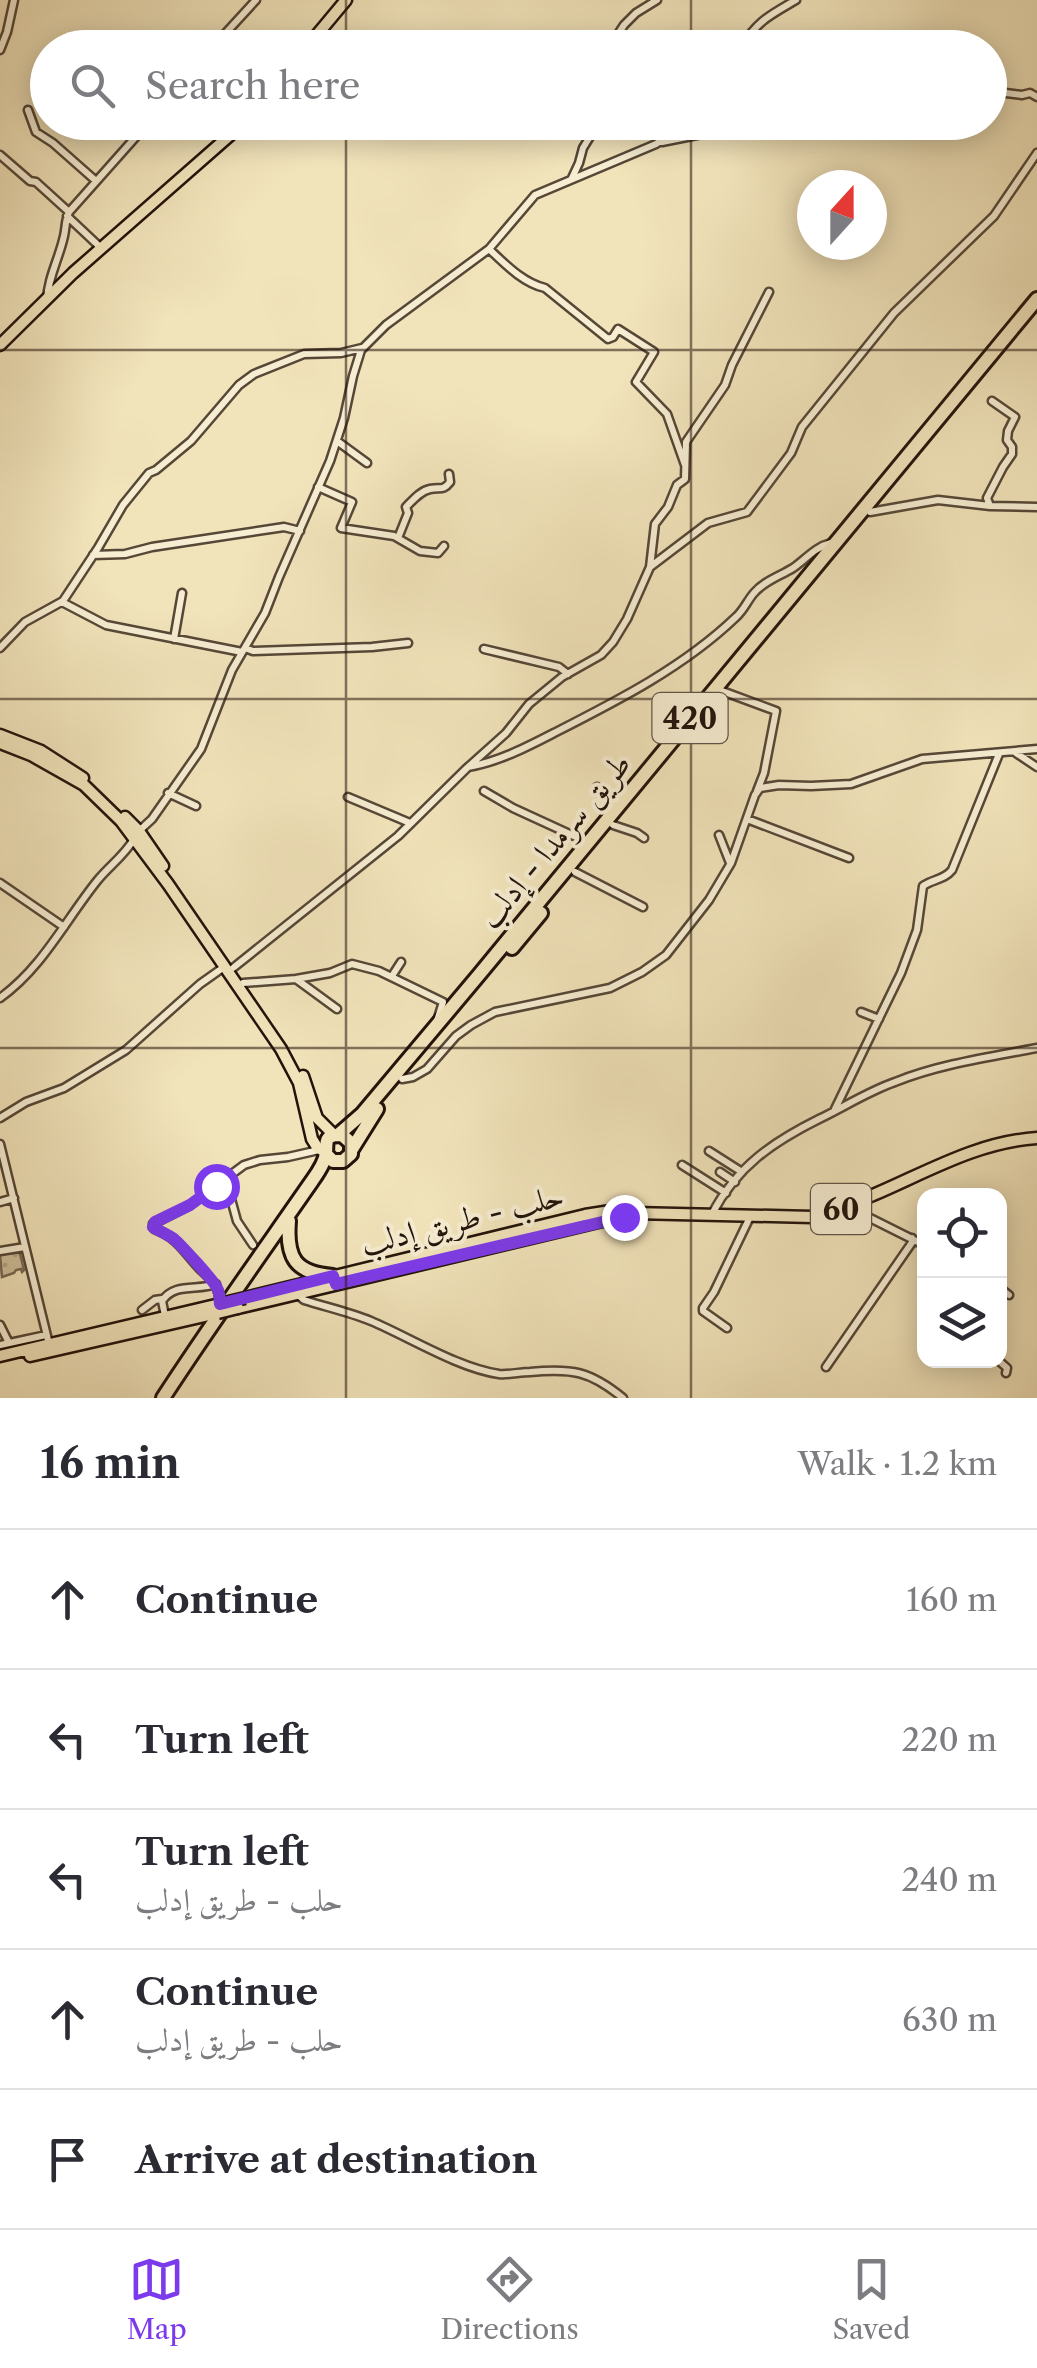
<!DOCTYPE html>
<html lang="en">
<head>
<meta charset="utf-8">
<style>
	body { margin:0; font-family:"Libre Caslon Text",Amiri,serif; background:#f2f2f3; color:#2b2b33 }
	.controls { position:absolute; right:30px; bottom:30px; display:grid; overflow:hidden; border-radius:20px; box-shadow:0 5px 25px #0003 }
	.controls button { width:90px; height:90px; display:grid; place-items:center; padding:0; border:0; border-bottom:2px solid #e1e1e2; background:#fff; color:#2b2b33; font:50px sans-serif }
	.compass { position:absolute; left:797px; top:170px; width:90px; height:90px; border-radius:50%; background:#fff; box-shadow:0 5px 25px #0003; rotate:21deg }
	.stop { position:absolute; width:30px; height:30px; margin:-22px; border:8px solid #7c3aed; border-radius:50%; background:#fff }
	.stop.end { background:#7c3aed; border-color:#fff; box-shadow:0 2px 10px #0008 }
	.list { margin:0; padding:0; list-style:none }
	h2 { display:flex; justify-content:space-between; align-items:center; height:130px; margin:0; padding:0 40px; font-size:42px }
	h2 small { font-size:32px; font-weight:400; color:#7c7c81 }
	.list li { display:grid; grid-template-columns:65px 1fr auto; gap:30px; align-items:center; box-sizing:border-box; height:140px; padding:0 40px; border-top:2px solid #e1e1e2 }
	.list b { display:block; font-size:38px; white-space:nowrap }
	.list p { margin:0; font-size:32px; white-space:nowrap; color:#7c7c81 }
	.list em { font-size:32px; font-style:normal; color:#7c7c81 }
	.icon { flex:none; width:55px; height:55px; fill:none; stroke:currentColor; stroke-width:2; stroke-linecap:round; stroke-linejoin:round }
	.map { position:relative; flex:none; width:1037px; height:1398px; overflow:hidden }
	.search { position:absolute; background:#fff; box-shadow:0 5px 25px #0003; left:30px; right:30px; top:30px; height:110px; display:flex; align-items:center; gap:25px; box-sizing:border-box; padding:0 35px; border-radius:55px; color:#7c7c81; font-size:38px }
	.sheet { height:830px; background:#fff }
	nav { display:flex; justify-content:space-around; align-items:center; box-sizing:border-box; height:140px; border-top:2px solid #e1e1e2; background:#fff; font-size:28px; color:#7c7c81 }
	nav a { display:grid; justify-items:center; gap:5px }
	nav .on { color:#7c3aed }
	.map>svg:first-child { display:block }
	.grass { fill:url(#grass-dots); stroke:#786a54; stroke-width:2.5 }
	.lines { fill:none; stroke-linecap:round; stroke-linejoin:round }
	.minor-casing { stroke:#564737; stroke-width:11 }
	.major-casing { stroke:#22130b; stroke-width:15 }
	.highway-casing { stroke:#22130b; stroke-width:18 }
	.minor { stroke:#f6edd2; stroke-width:6 }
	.major { stroke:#f1e3ba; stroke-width:10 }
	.highway { stroke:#f1e3ba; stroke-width:12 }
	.major-bridge-casing { stroke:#22130b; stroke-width:15; stroke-linecap:butt }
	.major-bridge { stroke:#f1e3ba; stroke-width:10 }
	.route { stroke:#7c3aed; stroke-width:12 }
	.grid { fill:none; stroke:#22130b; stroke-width:2.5; stroke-opacity:0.55 }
	.labels { text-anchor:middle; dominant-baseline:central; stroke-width:8; stroke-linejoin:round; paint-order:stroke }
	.shield { fill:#f6edd2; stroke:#625447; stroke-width:2.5 }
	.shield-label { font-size:30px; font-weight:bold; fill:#22130b }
	.street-label { font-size:32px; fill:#22130b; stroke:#f6edd2 }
</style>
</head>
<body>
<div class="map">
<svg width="1037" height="1398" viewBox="0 0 1037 1398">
	<defs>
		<pattern id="grass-dots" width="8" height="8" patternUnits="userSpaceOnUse" patternTransform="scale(2.5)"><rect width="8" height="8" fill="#cec09c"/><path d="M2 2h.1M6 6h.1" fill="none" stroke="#b1a485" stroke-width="1.8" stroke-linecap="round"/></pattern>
	</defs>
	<rect width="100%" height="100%" fill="#f1e3ba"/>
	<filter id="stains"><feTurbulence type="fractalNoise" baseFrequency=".002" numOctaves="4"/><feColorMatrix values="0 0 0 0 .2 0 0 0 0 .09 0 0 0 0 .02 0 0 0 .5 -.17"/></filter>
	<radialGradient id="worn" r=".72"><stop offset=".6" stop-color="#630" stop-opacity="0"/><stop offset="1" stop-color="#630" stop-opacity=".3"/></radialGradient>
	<path class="grass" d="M17,1252L20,1254L24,1270L22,1272L21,1269L16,1270L14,1273L2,1277L0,1255Z"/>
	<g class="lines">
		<g class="minor-casing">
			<path id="minor" d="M212,48L256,0
				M609,48L624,25L636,13L657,0
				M740,48C759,20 767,17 796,0
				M0,50L7,32L14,0
				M990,91L1022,95L1030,93L1037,97
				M28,110L36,132L53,143L96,181
				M662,142L727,129L742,122
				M0,155L30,181L36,182L69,212
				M572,178L579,163L583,148L599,122
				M67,216L101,248
				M489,249C505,264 523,283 545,288L608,339L613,337L618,329L654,352L636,382L667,414L685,465
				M47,300C48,277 59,259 64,236C66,228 65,221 69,212L149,122
				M337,441L367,463
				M318,487L352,502L341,528L394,536L420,551L438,553L444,546
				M990,506L987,498L1003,467L1012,454V447L1007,440L1008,431L1015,417L992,401
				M870,512L938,500L990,506L1037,507
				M398,538L408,513L406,507C413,500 420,491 430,489C441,487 443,491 450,482L449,474
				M93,555L125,554L152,547L284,527L300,531
				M650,567L655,524L668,507L677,485L685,479L686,442L725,385L732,365L769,292
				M62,602L106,625L242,652
				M174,639L182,593
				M0,648L25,622L63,601L98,548L123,505L149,473L156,470L191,441L239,385L254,374L304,354L341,353L362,348
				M245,648L253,651L372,647L408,643
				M484,649L559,667L568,674
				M722,691L776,711L764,773L757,791
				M1016,753L1037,767
				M468,767C498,762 527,747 554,733C617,701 684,667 736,617C744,610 747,601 754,593C764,581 780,576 793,568C806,559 815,547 831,543
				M597,787L620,804
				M484,791L513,808L587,842
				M168,793L196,806
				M348,797L410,823
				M747,819L849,858
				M613,825L637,833L644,838
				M139,831L152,819L201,749L232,670L265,613L279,577L330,461L344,418L353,376L361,350L386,325L489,249L535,195L656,144L665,138L679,122
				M719,835L730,863
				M575,872L643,907
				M0,883L64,927
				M233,968L398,836L467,768L506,733L529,704L562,677L601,655L613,642L627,619L650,567L708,523L747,512L791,453L802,427L894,313L994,216L1037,153
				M392,976L401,962
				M296,979L330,973L352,964L379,971L443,1002L437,1021
				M243,983L296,979L337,1009
				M0,998C42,968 65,921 97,881C109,866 124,856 134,839
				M861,1012L879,1019
				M402,1079L413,1077L427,1069L456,1036L471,1025L495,1012L610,988L642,972L666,955L709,900L731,863L755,795L760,788L779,785L811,786L851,784L922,759L1037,749
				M835,1109L901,973L917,930L923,886C933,879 944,880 952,870L999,754
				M0,1118L26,1102L64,1088L126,1050L200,984L224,967
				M0,1144L49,1344
				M709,1151L742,1172
				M682,1165L726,1193
				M720,1172L735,1182
				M216,1187L231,1199L237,1221L253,1245
				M0,1202L14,1198
				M852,1204L856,1211L924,1245
				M712,1214C737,1166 773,1142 819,1119C844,1107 869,1091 895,1082C940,1064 990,1057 1037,1048
				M0,1251L25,1247
				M1000,1288L1009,1295
				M298,1295L304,1300C326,1307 349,1312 371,1321C409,1337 458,1368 499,1374C509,1375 520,1372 530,1372C572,1368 590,1371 623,1398
				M220,1303C219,1285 211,1280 199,1268C182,1250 179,1239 154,1229L153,1224L190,1205L244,1165L260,1160L288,1157L319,1150
				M142,1310L155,1300L162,1299
				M165,1316L162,1301C175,1282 197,1291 216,1284
				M0,1325L9,1343
				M727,1328L703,1311V1308L714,1292L750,1217
				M0,1345L46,1335
				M998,1360L1007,1368L1006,1373
				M826,1367L913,1241L912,1238"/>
		</g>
		<g class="major-casing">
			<path id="major" d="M306,48L346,0
				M0,345L73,273L245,122
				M0,735L41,751L83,778
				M0,743L31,755L84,785L121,821L168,884L281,1049L299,1083L312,1139L317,1147L325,1152
				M125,817L139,831L163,866
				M303,1076L317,1118L334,1135
				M245,1298L585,1215L617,1210L633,1213L813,1217C834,1212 853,1203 873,1195C927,1172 977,1142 1037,1138
				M238,1308L632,1214
				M0,1356L224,1303
				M30,1356L218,1313"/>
		</g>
		<g class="highway-casing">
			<path id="highway" d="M512,948L541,913
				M339,1134L362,1114L478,976L1037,299
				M352,1149L377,1109
				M289,1221C286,1258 295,1273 333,1276
				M163,1398C211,1324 262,1253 312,1181C317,1174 325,1163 326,1153C327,1140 324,1135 342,1135L351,1143V1154L343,1161H333L326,1154"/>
		</g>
		<use href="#minor" class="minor"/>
		<use href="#major" class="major"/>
		<use href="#highway" class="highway"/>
		<g class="major-bridge-casing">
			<path id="major-bridge" d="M224,1303L245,1298
				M218,1313L238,1308"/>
		</g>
		<use href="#major-bridge" class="major-bridge"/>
	</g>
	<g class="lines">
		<path class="route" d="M216,1186L190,1205L155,1222L153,1227C159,1231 167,1234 174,1239C180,1244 215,1282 217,1288C220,1293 219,1297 220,1304L333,1276L336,1284L624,1217"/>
	</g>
	<path class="grid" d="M346,0V48M691,0V48M346,122V1398M691,122V1398M0,350H1037M0,699H1037M0,1048H1037"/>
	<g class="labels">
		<g class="shield">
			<rect x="652.5" y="693" width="75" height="50" rx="8"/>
			<rect x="811" y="1184" width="60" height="50" rx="8"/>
		</g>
		<g class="shield-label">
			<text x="690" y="718">420</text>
			<text x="841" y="1209">60</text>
		</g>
		<g class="street-label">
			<text transform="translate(554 840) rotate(-50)">طريق سرمدا - إدلب</text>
			<text transform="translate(462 1219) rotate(-14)">حلب - طريق إدلب</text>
		</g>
	</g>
	<rect width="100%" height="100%" filter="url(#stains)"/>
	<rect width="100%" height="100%" fill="url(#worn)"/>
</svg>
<div class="controls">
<button><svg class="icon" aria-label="locate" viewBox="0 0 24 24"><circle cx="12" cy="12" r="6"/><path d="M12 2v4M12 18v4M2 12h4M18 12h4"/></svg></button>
<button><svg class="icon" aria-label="layers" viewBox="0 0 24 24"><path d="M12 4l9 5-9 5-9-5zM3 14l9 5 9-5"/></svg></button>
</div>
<svg class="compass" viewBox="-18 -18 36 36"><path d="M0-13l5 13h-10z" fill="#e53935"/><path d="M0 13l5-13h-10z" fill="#7c7c81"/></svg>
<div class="stop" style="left:216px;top:1186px"></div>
<div class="stop end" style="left:624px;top:1217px"></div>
<div class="search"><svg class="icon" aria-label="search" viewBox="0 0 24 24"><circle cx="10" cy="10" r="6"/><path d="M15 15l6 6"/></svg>Search here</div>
</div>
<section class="sheet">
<h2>16 min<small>Walk · 1.2 km</small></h2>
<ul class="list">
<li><svg class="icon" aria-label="ahead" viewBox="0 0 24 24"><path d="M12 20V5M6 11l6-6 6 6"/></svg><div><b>Continue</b></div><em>160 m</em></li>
<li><svg class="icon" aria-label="left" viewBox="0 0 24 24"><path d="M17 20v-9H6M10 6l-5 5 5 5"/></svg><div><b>Turn left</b></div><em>220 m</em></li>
<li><svg class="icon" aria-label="left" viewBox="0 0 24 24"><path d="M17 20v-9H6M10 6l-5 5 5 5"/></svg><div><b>Turn left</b><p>حلب - طريق إدلب</p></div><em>240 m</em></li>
<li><svg class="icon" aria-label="ahead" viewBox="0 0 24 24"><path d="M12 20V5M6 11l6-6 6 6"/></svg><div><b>Continue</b><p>حلب - طريق إدلب</p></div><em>630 m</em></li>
<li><svg class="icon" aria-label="arrive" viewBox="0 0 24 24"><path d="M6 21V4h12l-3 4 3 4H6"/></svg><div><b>Arrive at destination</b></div></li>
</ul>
</section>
<nav>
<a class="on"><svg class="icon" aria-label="map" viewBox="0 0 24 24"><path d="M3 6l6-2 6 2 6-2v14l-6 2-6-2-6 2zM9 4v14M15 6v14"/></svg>Map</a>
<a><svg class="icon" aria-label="directions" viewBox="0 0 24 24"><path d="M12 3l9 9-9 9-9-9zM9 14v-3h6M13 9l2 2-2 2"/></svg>Directions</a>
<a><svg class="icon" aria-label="saved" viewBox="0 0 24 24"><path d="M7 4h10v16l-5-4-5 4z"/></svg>Saved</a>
</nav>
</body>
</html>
